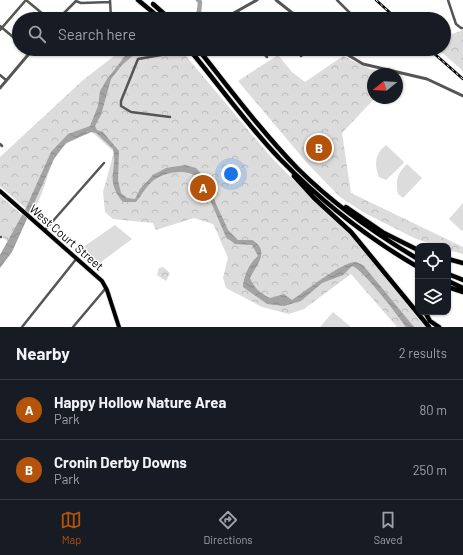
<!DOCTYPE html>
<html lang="en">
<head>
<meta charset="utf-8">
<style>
	body { margin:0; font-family:Barlow,sans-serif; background:#242831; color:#f1f3f6 }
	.controls { position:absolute; right:12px; bottom:12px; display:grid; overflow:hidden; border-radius:8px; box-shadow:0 1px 3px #0004 }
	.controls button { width:36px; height:36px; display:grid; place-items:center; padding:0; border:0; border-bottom:1px solid #363941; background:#171b24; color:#f1f3f6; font:20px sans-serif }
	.compass { position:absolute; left:367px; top:68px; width:36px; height:36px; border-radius:50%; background:#171b24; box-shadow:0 1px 3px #0004; rotate:252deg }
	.you { position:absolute; left:231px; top:174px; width:14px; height:14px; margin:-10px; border:3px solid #fff; border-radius:50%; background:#1a73e8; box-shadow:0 0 0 6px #1a73e833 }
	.badge { display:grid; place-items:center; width:26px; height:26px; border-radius:50%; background:#b45309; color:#fff; font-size:13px; font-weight:700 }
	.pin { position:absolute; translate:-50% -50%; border:2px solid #fff; box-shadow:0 1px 4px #0006 }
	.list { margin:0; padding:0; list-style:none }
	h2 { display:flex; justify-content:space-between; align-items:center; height:52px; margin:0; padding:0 16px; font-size:17px }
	h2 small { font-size:13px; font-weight:400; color:#9ea1a6 }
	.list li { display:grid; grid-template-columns:26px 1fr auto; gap:12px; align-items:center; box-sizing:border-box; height:60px; padding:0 16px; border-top:1px solid #363941 }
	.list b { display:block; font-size:15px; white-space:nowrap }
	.list p { margin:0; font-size:13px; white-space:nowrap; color:#9ea1a6 }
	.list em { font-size:13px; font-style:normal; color:#9ea1a6 }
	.icon { flex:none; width:22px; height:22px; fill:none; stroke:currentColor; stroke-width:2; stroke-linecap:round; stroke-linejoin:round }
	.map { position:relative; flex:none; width:463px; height:327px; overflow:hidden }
	.search { position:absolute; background:#171b24; box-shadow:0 1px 3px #0004; left:12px; right:12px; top:12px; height:44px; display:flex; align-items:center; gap:10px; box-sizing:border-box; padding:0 14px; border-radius:22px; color:#9ea1a6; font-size:15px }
	.sheet { height:172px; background:#171b24 }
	nav { display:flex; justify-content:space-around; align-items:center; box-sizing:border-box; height:56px; border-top:1px solid #363941; background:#171b24; font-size:11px; color:#9ea1a6 }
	nav a { display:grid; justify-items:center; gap:2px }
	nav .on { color:#b45309 }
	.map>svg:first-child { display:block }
	.park { fill:url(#park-crowns) }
	.garden { fill:#dcdcdc }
	.water { fill:url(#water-waves) }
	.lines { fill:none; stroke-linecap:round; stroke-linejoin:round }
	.river { stroke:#a3a3a3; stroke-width:4.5 }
	.primary-casing { stroke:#dbdbdb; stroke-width:5.5 }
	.motorway-casing { stroke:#dbdbdb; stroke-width:6 }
	.minor { stroke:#555; stroke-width:2.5 }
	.tertiary { stroke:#555; stroke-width:3 }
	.primary { stroke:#000; stroke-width:4 }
	.motorway { stroke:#000; stroke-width:4.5 }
	.rail-casing { stroke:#000; stroke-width:2.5 }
	.rail { stroke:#fff; stroke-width:1; stroke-dasharray:3; stroke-linecap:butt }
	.motorway-bridge-casing { stroke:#dbdbdb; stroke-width:6; stroke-linecap:butt }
	.motorway-bridge { stroke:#000; stroke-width:4.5 }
	.labels { text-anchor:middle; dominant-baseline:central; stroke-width:3; stroke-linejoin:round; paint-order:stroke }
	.street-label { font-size:12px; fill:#000; stroke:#fff }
</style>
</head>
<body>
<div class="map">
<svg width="463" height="327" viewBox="0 0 463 327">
	<defs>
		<pattern id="park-crowns" width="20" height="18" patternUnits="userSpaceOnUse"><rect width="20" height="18" fill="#dcdcdc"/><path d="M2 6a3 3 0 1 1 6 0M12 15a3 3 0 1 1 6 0" fill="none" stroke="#bbb"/></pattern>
		<pattern id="water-waves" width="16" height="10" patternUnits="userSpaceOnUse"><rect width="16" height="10" fill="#a3a3a3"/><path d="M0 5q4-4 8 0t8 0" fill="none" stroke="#8b8b8b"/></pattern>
	</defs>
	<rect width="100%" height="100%" fill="#fff"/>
	<path class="park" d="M463,30V71L438,49H444V37Z
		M123,49H180L271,157L312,199L350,234L425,327H397L351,274L304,309L289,314L262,307L226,288L223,278L228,257C222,246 219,235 213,224L194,218L156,230L153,223L113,219L105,212L103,192L114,152L92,132C81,137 64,142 57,153C46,172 45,196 31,213L0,186V157L82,81Z
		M278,55L292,72L305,82L343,56L370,69L394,74H373V98H375L342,133L351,193L463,247V254L448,250V246H436L414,238L363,212L340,197L307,163L238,81Z
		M0,196L23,216L9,243L0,235Z
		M163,267L170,273L166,281L157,275L159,268Z"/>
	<path class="garden" d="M386,145L403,161L404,163L386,180L379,177C374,164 375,154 386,145Z
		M407,164L422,178L403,198L398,194C395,182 397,173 407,164Z
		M463,203V230L462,231L449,219Z
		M115,225L132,239L97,265L79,250Z
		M333,312L351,327H320Z"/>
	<path class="water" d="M138,49H159L149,53H136L122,65L111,79L101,115L95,126L97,130L103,132L119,151L118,180L121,193L127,198L135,199L140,189L153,175L166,168L185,165L196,168L209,182L216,204L224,221L228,230L238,240H252C271,250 256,266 250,278C254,288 261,294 270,298L284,294L292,300C306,291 341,262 356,262L363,265L414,327H406C399,317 362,268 352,266L343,275L322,283L301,301L284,306L267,304L243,287C243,277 250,262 258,256L252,245L235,244L226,237L201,179C188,168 167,171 154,180C146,186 142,195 136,202H123C104,179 118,172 113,149L96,133L91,132L66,143L54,159L12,252L0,268V255L26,208L51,152L68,134L90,126L98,106L100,91L107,79L126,55Z"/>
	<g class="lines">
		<path class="river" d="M196,15L199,12L200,2L198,0"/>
		<g class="primary-casing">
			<path id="primary" d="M0,191L102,281L107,290L119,327"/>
		</g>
		<g class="motorway-casing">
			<path id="motorway" d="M138,0L161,19
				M189,49C219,85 247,125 280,159C322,202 366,237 418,267
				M198,49C230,89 261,131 297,168C333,204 374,233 418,259
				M294,176L314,198L351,232L429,327
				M346,207L384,233L418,250
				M448,259L463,263
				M448,274L463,280
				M448,281L463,288
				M448,287L463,292
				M425,312L430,321L439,327"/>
		</g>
		<path class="minor" d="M26,0L49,19
			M110,0L111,19
			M337,0L353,16L350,19
			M448,0L456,24L461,28H463
			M76,1L81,3L110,2
			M238,11L242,19
			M58,19L76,1
			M288,19L293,13
			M0,26L19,42
			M0,30L26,0
			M223,49L225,52
			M259,49L267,57
			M301,56L310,49
			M0,75L6,80
			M170,117L131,112L121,106V101L138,59L161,55L170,49
			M0,144L2,146
			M45,230L104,163
			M0,237H1
			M22,327L77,258
			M73,327L106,288"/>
		<path class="tertiary" d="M276,0L300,19
			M170,19C178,11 184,13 193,19
			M223,19L257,0
			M338,49L363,64L427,79L463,96
			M0,88L33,49"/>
		<use href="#primary" class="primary"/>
		<use href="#motorway" class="motorway"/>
		<g class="rail-casing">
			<path id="rail" d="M376,0L397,19
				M429,49L463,79"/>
		</g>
		<use href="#rail" class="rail"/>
		<g class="motorway-bridge-casing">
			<path id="motorway-bridge" d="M153,4L170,19"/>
		</g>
		<use href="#motorway-bridge" class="motorway-bridge"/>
	</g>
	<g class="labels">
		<g class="street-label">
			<text transform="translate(67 237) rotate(41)">West Court Street</text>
		</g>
	</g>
</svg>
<div class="controls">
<button><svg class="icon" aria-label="locate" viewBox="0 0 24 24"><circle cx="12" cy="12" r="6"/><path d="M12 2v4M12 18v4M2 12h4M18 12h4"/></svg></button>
<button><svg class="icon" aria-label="layers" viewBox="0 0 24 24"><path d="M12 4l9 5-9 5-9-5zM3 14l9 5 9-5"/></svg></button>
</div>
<svg class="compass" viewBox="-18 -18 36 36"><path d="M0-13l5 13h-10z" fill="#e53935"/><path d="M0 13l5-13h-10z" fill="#9ea1a6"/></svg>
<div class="you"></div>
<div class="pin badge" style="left:203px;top:188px">A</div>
<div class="pin badge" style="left:319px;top:148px">B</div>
<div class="search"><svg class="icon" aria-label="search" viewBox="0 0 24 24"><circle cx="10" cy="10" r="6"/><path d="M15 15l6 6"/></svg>Search here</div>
</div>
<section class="sheet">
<h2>Nearby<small>2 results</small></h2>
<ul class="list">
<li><span class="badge">A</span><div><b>Happy Hollow Nature Area</b><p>Park</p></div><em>80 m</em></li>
<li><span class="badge">B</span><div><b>Cronin Derby Downs</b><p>Park</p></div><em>250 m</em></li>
</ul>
</section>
<nav>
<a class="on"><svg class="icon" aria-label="map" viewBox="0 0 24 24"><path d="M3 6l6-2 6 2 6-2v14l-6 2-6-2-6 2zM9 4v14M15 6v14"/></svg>Map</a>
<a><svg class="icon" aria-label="directions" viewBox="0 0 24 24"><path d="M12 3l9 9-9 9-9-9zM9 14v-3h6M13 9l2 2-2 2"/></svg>Directions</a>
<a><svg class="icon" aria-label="saved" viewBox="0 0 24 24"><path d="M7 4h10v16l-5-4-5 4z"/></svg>Saved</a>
</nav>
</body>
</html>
